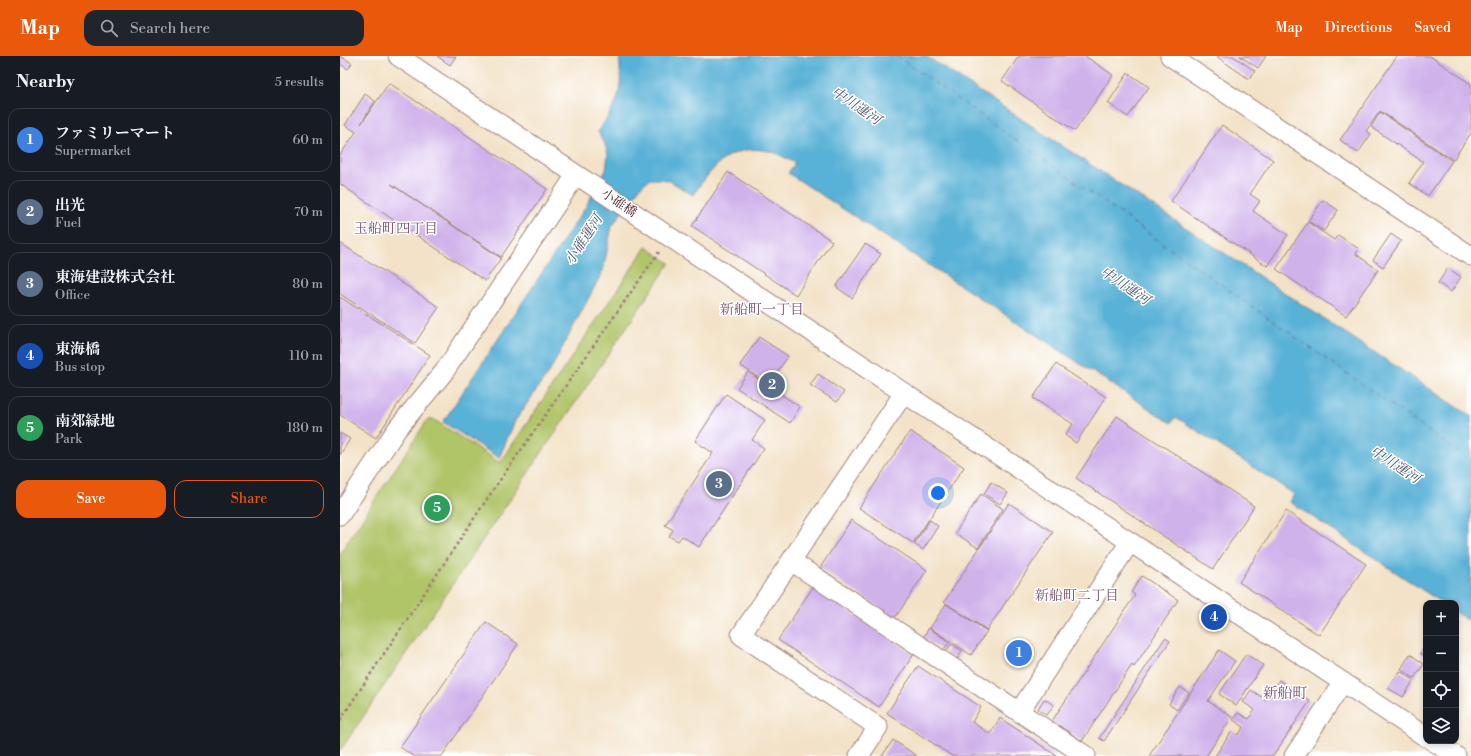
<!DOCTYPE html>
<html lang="en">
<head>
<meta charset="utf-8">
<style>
	body { margin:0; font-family:"Libre Bodoni","Noto Serif JP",serif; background:#20242c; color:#f1f3f6 }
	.controls { position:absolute; right:12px; bottom:12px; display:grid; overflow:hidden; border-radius:8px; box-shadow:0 2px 6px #0003 }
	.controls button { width:36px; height:36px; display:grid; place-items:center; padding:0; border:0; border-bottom:1px solid #363941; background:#171b24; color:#f1f3f6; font:20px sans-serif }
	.you { position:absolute; left:598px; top:437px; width:14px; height:14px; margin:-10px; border:3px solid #fff; border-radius:50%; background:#1a73e8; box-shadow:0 0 0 6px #1a73e833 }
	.badge { display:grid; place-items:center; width:26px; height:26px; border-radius:50%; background:#ea580c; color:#fff; font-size:13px; font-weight:700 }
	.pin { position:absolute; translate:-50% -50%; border:2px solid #fff; box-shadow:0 1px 4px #0006 }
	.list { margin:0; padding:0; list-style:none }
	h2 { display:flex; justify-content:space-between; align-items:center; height:52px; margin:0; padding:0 16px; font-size:17px }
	h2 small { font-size:13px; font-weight:400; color:#9ea1a6 }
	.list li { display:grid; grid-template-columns:26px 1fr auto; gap:12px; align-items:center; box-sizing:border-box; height:64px; margin:0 8px 8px; padding:0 8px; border:1px solid #363941; border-radius:12px }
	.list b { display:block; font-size:15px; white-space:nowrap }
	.list p { margin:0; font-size:13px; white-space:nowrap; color:#9ea1a6 }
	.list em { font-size:13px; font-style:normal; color:#9ea1a6 }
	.actions { display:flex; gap:8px; padding:12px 16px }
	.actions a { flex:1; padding:9px 0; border:1px solid #ea580c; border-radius:12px; text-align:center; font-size:14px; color:#ea580c }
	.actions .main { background:#ea580c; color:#fff }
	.icon { flex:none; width:22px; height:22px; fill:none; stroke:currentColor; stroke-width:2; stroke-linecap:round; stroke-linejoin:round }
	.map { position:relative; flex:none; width:1131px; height:700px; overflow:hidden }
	header { display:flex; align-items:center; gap:24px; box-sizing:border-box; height:56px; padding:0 20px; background:#ea580c; color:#fff }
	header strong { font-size:19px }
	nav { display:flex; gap:22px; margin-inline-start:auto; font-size:14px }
	.search { width:280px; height:36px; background:#20242c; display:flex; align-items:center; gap:10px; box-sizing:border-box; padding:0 14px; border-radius:12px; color:#9ea1a6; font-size:15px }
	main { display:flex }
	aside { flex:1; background:#171b24 }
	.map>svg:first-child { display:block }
	.green { fill:#b0c468; stroke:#7d724a }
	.water { fill:#59b1d6; stroke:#526880 }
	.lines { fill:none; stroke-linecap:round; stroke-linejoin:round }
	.ferry { stroke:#50596f; stroke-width:1; stroke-dasharray:5 4; stroke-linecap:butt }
	.building { fill:#d0b2eb }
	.minor-casing { stroke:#9e8079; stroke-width:21 }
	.path { stroke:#9e8079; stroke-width:2.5; stroke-dasharray:3 3; stroke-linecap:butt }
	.minor { stroke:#fff; stroke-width:19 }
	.labels { text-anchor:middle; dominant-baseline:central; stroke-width:3; stroke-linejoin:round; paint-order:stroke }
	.street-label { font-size:13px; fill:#4a1f2b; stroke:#fff }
	.water-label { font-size:14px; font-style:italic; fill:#50596f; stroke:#fff }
	.neighbourhood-label { font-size:14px; fill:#79526e; stroke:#fff }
	.quarter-label { font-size:15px; fill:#79526e; stroke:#fff }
</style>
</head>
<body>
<header>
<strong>Map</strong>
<div class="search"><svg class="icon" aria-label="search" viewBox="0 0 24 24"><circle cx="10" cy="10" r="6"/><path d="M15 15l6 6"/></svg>Search here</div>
<nav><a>Map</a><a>Directions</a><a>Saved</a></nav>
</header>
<main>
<aside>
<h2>Nearby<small>5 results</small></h2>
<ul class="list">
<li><span class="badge" style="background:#3f7fe0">1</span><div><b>ファミリーマート</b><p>Supermarket</p></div><em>60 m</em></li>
<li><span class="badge" style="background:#5c6f8a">2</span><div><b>出光</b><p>Fuel</p></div><em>70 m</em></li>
<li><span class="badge" style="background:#5c6f8a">3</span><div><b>東海建設株式会社</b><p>Office</p></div><em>80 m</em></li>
<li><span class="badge" style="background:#1a4fb4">4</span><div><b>東海橋</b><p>Bus stop</p></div><em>110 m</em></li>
<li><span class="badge" style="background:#2e9e5b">5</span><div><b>南郊緑地</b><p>Park</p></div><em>180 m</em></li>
</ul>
<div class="actions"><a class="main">Save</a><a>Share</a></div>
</aside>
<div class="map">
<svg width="1131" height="700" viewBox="0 0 1131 700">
	<rect width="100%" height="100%" fill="#fff"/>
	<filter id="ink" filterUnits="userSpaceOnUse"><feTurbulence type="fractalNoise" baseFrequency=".025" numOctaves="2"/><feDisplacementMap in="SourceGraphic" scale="8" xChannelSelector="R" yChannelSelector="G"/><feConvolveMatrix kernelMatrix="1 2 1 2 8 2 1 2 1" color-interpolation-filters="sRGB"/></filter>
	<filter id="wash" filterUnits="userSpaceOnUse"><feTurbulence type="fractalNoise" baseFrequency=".012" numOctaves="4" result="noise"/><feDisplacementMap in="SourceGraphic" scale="16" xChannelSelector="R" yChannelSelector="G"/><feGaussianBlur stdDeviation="0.9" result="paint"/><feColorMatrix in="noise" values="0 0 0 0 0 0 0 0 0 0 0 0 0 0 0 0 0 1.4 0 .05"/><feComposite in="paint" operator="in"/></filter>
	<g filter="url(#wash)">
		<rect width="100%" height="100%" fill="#f3e2c7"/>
		<path class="green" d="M306,191L330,207L0,695V497L88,363H93L160,407Z"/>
		<path class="water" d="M279,0H586L1131,360V566L1116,557V547H1102L950,446L954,438L836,361L831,367L448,117L455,107C447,103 438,97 429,95C390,87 373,111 353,139L330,125L321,123H310L302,129L272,170L263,215L211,313L175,365L159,402L103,366L245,152L266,114L268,98L264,86L258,76C279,44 283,39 279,0Z"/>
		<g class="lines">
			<path class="ferry" d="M557,0L1131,405"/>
		</g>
		<g id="blocks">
			<path class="building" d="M0,0L12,7L8,13L0,8Z
				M97,0H116L110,9Z
				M679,0H745L773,19L735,75L662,25Z
				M876,0H893L915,15L909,23Z
				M900,0H926L918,12Z
				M1057,0H1090L1131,28V77L1113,104L1040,55L1026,75L1031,78L1018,97L1000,84Z
				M788,17L809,31L788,61L768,47Z
				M49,27L207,133L161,201L51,128L161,202L145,225L0,128V99L16,76L5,69L25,38L35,45L21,68Z
				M1040,56L1112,105L1088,140L1069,127L1083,106L1031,71Z
				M882,69L933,104L910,138L920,145L913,155L948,179L927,210L831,145Z
				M388,116L492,185L456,239L352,170Z
				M983,144L998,154L984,175L968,165Z
				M968,166L994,184L998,179L1019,193L1016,198L1038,214L1006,260L936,213Z
				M1051,178L1061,185L1043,211L1033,204Z
				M0,187L99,251L75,287L0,238Z
				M525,188L541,198L512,242L496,231Z
				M1108,212L1121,221L1111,236L1098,227Z
				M0,241L90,299L36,382L0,359Z
				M419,281L448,300L429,329L400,309Z
				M716,308L766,341L736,387L725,379L733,368L693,342Z
				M408,316L460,351L450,367L397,332Z
				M478,318L504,336L497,346L470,329Z
				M386,338L425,364L412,384L424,392L359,491L342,480L338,485L329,480L333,474L325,469L373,397L355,385Z
				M777,360L914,450L873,513L736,422Z
				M570,375L624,411L573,487L519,452Z
				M0,377L10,383L0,399Z
				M651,426L668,437L660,448L644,438Z
				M641,438L663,453L638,492L615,477Z
				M669,447L713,476L647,574L604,546Z
				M946,455L1026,508L979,579L899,526Z
				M511,464L587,514L555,562L480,512Z
				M590,464L598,470L583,494L574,488Z
				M802,520L838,544L794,611L792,609L742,685L712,665L795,539L791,536Z
				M473,531L574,598L539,651L438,584Z
				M606,548L647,575L631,599L590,572Z
				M146,566L178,588L102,700H73L60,691Z
				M589,572L609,586L603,595L583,582Z
				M825,582L830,585L764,685L759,682Z
				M611,588L622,595L616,605L605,597Z
				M1086,589V601L1080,597Z
				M879,594L895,605L868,645L892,661L866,700H809Z
				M906,598L923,609L896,650L879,638Z
				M1070,598L1084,608L1074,622L1061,613Z
				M578,610L641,651L632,666L650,678L660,662L717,700H612L547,657Z
				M1060,615L1074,624L1063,641L1048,632Z
				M939,624L970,645L933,700H875L892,675L898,679L904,671L893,664L898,657L909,663L915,654L903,646L911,634L926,644Z
				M840,631L849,637L837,654L829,648Z
				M704,643L714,649L707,659L698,653Z
				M553,684L577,700H542Z"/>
		</g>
	</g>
	<g filter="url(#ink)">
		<use href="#blocks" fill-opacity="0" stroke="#9e8079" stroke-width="1"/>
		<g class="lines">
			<g class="minor-casing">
				<path id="minor" d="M58,0L564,337L1086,681
					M830,0L1131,200
					M0,459L57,373L104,316L236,119
					M451,505L746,700
					M679,656L790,486
					M1093,685L1116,700
					M519,700L538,671L401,579L564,337
					M954,700L1003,626"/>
			</g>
			<path class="path" d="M0,664L151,437L319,196"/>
			<use href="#minor" class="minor"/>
		</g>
	</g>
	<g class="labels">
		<g class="street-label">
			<text transform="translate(279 147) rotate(34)">小碓橋</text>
		</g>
		<g class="water-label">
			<text transform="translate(516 50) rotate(34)">中川運河</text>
			<text transform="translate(244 184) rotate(-57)">小碓運河</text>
			<text transform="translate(785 230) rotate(34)">中川運河</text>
			<text transform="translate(1055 409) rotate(33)">中川運河</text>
		</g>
		<g class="neighbourhood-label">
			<text x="56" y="173">玉船町四丁目</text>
			<text x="422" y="254">新船町一丁目</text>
			<text x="737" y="540">新船町二丁目</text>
		</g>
		<g class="quarter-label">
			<text x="945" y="637">新船町</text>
		</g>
	</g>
</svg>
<div class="controls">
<button>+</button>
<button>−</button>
<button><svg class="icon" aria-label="locate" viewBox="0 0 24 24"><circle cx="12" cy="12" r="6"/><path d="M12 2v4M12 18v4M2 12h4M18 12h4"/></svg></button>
<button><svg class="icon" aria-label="layers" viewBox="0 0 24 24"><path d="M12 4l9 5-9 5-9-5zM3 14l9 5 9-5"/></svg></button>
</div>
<div class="you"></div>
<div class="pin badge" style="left:679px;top:597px;background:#3f7fe0">1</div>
<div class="pin badge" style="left:432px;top:329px;background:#5c6f8a">2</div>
<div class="pin badge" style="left:379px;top:428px;background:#5c6f8a">3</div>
<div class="pin badge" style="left:874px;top:561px;background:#1a4fb4">4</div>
<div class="pin badge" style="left:97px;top:452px;background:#2e9e5b">5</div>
</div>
</main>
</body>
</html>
